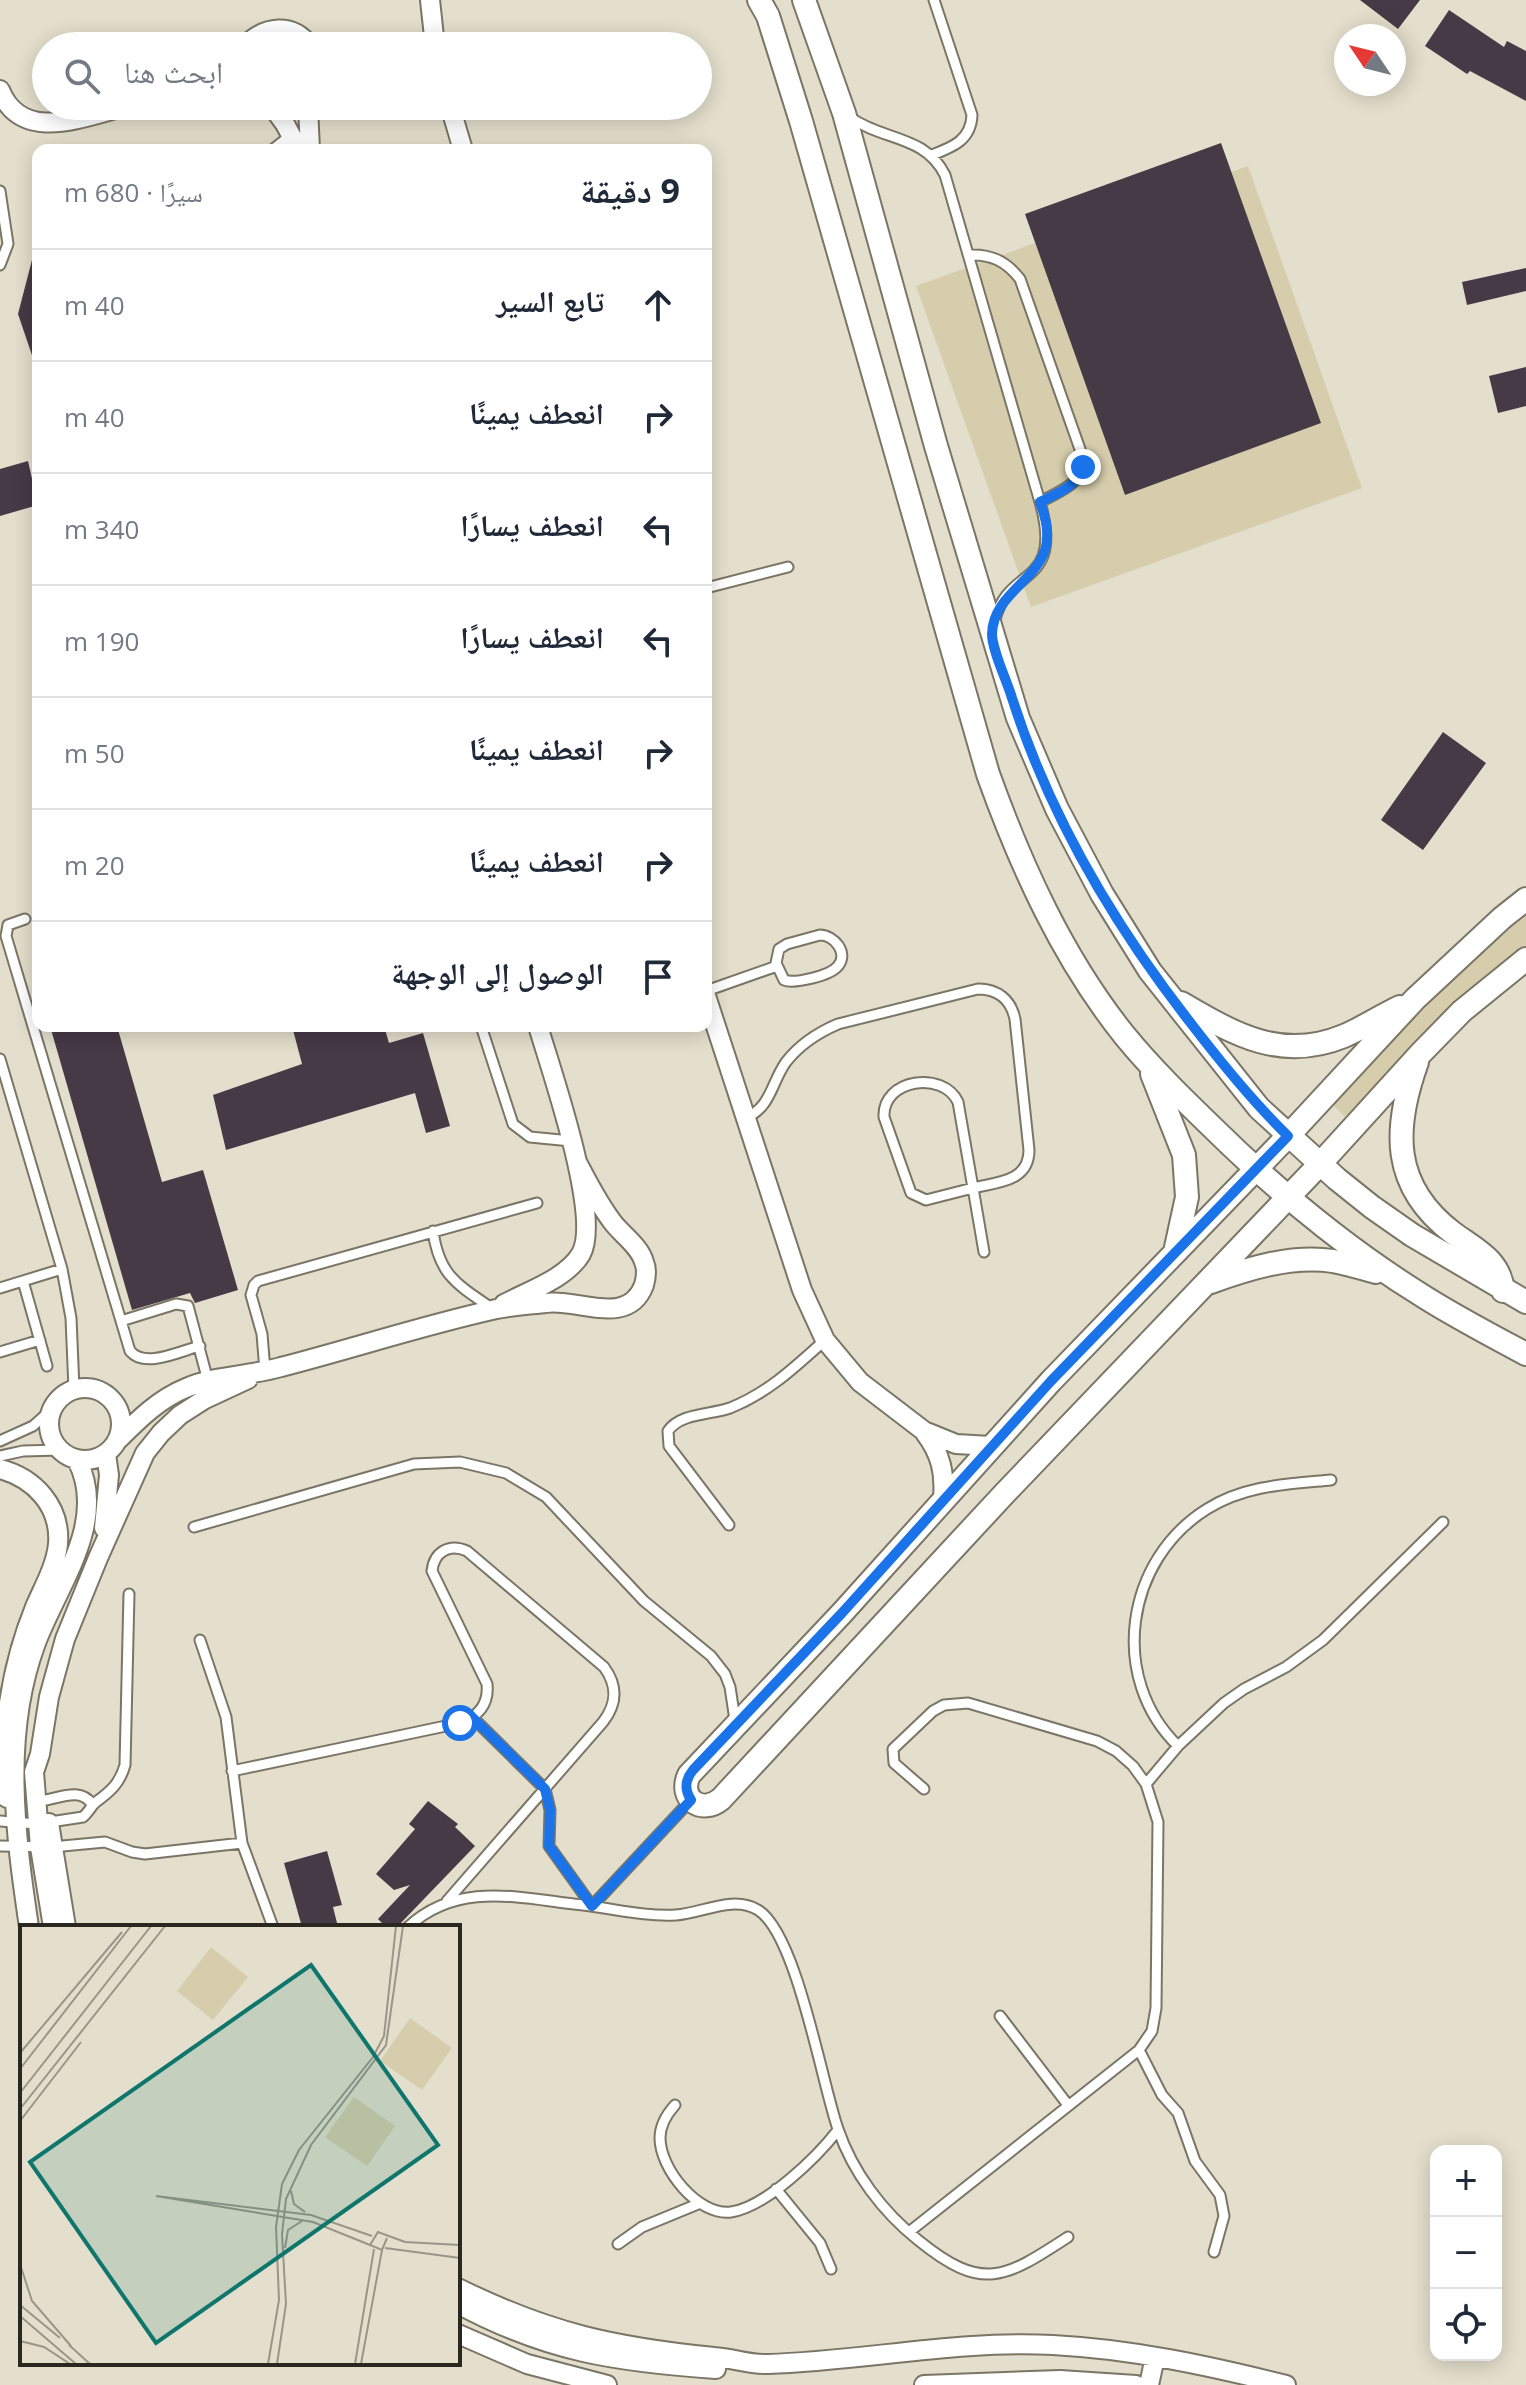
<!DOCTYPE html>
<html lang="ar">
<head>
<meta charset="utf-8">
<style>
	body { margin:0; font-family:"Open Sans","Noto Naskh Arabic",sans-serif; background:#f6f6f7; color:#1f2937; direction:rtl }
	.controls { position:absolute; right:24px; bottom:24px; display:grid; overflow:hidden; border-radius:16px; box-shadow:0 4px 20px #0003 }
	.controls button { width:72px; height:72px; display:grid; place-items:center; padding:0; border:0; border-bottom:2px solid #e0e1e3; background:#fff; color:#1f2937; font:40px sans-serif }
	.compass { position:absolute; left:1334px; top:24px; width:72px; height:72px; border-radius:50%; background:#fff; box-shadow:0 4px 20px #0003; rotate:305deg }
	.stop { position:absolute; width:24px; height:24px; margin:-18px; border:6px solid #1a73e8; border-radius:50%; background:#fff }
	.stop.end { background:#1a73e8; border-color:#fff; box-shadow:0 2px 8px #0008 }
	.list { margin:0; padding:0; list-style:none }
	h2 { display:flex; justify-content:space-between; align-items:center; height:104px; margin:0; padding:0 32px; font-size:34px }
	h2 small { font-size:26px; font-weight:400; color:#747a83 }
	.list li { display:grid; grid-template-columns:52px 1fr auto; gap:24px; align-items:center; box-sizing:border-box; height:112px; padding:0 32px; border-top:2px solid #e0e1e3 }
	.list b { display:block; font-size:30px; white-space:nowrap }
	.list em { font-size:26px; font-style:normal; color:#747a83 }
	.icon { flex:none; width:44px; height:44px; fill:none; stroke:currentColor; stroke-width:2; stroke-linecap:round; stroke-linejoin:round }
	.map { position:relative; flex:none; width:1526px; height:2385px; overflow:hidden; direction:ltr }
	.search { position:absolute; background:#fff; box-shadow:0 4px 20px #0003; left:32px; top:32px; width:680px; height:88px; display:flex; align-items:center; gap:20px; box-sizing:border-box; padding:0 28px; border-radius:44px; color:#747a83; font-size:30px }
	.panel { position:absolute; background:#fff; box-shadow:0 4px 20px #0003; left:32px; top:144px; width:680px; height:888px; border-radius:16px; direction:rtl }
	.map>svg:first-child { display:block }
	.green { fill:#d6cdac }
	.building { fill:#463a46 }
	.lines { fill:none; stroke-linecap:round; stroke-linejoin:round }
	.service-casing { stroke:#7a7565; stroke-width:13 }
	.minor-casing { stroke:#7a7565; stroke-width:22 }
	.tertiary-casing { stroke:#7a7565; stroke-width:26 }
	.service { stroke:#fff; stroke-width:9 }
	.minor { stroke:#fff; stroke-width:18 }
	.tertiary { stroke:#fff; stroke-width:22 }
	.route { stroke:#1a73e8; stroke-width:10 }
	.inset-road { fill:none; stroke:#999587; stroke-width:2 }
	.view { fill:#0f766e; fill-opacity:0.15; stroke:#0f766e; stroke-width:4 }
	.inset-edge { fill:none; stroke:#292720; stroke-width:4 }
</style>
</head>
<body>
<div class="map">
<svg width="1526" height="2385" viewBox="0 0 1526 2385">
	<rect width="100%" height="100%" fill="#e4dfcc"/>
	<path class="green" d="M1248,166L1362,488L1031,607L916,286Z
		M1526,915V948L1462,998L1345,1117L1332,1104L1453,978Z"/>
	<path class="building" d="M1360,0H1420L1398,29Z
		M1449,10L1504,47L1507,41L1526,51V101L1470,71L1467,74L1425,46Z
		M1221,143L1321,423L1125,495L1025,214Z
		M32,260H38V364H35L18,314Z
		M1526,268V291L1467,305L1462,282Z
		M1526,367V406L1498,413L1489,376Z
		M28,461L38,505L0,516V469Z
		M1443,732L1486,763L1423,850L1381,820Z
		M50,1026H117L162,1182L203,1170L238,1290L195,1303L190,1293L132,1310Z
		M292,1026H384L389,1043L423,1033L450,1126L426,1133L415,1093L226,1150L213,1095L302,1064Z
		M428,1801L458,1824L455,1827L475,1846L397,1927H386L378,1919L410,1885L394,1890L376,1874L415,1829L409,1824Z
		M327,1851L342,1905L333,1907L338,1927H302L284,1863Z"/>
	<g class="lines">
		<g class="service-casing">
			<path id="service" d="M851,118C884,141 925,135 945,175L1040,502C1064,588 1008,565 995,620
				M272,150L291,135
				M932,155C953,147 971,140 972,115L934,0
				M0,191L8,244L0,265
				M969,255C991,254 1006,261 1020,279L1081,452C1089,482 1062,490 1040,502
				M706,588L788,567
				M25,919L8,925L6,936L130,1351C145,1369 180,1351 200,1346
				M820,935C834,935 849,953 838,966C830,976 794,984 784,980L776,963L779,949L787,944Z
				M706,991L777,966
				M481,1026L513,1124L530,1137L571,1141
				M0,1059L62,1269L71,1318L74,1389
				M745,1118C771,1108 771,1083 786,1062C800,1044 817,1033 838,1024L978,989C998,989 1011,1000 1015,1019L1029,1150C1029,1182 997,1182 973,1188L958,1102C943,1070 882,1079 884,1117L911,1193L926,1200L973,1188L984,1252
				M433,1231C439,1276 458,1285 493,1309
				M23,1281L47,1366
				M0,1288L62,1269
				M121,1321L176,1304L188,1306L208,1381
				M0,1352L40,1340
				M265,1371L262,1334L251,1295L254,1285L258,1281L537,1203
				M0,1441L33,1426L52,1409
				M0,1456L23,1451L60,1450
				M729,1525L669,1446L668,1431C680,1413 710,1415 730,1408C768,1393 795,1367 825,1340
				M194,1527L414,1464L460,1462L506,1473L546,1497L644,1601L711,1656L725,1674L730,1687L735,1720
				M200,1640L226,1717L242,1843L273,1927
				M473,1718L545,1789L550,1810L549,1846L592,1906L690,1801
				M1178,1746C1108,1678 1125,1560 1207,1509C1245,1485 1288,1484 1331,1480
				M232,1771L460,1723C479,1716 489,1704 487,1684L432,1571C434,1552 449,1543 467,1551L604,1667C618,1686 617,1704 603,1722L447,1901
				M1146,1784L1178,1746L1224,1703L1244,1689L1286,1667L1323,1640L1443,1522
				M46,1800C62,1797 81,1788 92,1804
				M0,1821L37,1824L83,1817C89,1812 91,1806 96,1802C111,1791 120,1783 125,1765L129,1594
				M0,1846L52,1847L105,1842L132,1852L145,1854L242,1843
				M408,1927C456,1882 515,1897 574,1904C607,1907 643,1917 676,1915C703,1913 733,1895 758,1910C797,1934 822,2084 838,2129C853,2173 883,2212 918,2240C983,2293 1005,2278 1068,2237
				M1000,2016L1068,2105
				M1139,2050L1162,2095L1178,2113L1195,2161L1220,2195L1224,2216L1214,2252
				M675,2105C666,2115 660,2125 660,2138C660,2169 698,2216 731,2212C766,2207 817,2157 838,2130
				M776,2189L820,2243L831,2269
				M909,2232L1139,2050L1152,2031L1156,2008L1158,1822L1146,1784L1133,1766L1116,1751L1097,1741L968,1703L944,1705L933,1711L893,1749L894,1763L924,1789
				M618,2244L642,2227L698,2204"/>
		</g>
		<g class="minor-casing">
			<path id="minor" d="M430,0L435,46
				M245,46C265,26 292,22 310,46
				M0,90C22,145 85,116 127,106
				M272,106L285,124L299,150
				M308,106L310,150
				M450,106L463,150
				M706,996L802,1290L825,1340L860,1382L924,1431L956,1444L991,1446
				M504,1304C528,1291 566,1279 581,1254C602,1216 551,1070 538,1026
				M49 1424a36 36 0 1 1 72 0a36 36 0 1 1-72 0Z
				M925,1433C941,1454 945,1473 943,1498
				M119,1439C139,1419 159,1399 186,1388C216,1375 250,1376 281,1367C351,1349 421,1326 492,1310C509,1306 528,1305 546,1303C577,1298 628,1328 644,1285C646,1278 647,1269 644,1262C640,1247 624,1236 614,1224C599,1205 588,1183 577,1162
				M0,1469C34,1478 61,1506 58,1544C56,1566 43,1588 35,1607C11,1666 0,1734 7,1798
				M104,1528L109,1475L106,1454
				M49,1823L66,1927
				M29,1927C15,1833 2,1734 36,1643C57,1586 109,1522 77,1460
				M53,1927L40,1847L34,1772L40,1754L49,1697L65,1639L98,1558L145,1453L161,1433L180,1415L205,1399L248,1379
				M458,2288C549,2333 615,2347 714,2357C733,2358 749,2365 768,2364C863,2361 957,2340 1053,2345C1132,2349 1210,2366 1286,2385
				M458,2304C547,2352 616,2362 716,2369
				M458,2334L527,2364L607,2385
				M924,2385L1060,2380L1136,2385
				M1149,2385L1155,2357"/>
		</g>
		<g class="tertiary-casing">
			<path id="tertiary" d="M759,0L768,16L801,121L988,774C1021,866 1063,959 1125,1036C1152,1069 1183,1099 1213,1128C1278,1192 1348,1250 1426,1298C1458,1318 1492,1336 1526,1354
				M804,0L844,113L936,446L1018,718L1057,809L1102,894L1150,971L1259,1108L1337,1179L1372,1207L1412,1235L1526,1302
				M1526,899L1502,918L1415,999L1288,1136L1051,1381L842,1613L689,1775C678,1799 702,1815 721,1799L1005,1493L1320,1164L1421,1053L1462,1011L1526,959
				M1181,1003C1234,1034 1281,1062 1344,1036C1363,1028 1381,1016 1400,1007
				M1417,1062C1393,1129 1391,1186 1453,1233C1476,1250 1500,1260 1503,1291
				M1152,1074L1184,1155L1187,1197L1175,1252
				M1211,1282C1249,1268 1292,1255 1333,1261C1348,1264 1362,1268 1376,1272"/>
		</g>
		<use href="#service" class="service"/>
		<use href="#minor" class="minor"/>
		<use href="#tertiary" class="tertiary"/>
	</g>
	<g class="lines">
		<path class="route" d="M460,1723L473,1718L545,1789L550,1810L549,1846L592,1906L691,1800C684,1789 685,1780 693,1770L842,1613L1051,1381L1288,1136C1253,1102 1223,1065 1193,1026C1116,928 1050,817 1012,698C1007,681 992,650 992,634C993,589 1051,578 1047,531C1047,521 1043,511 1040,502C1057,493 1077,487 1083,467"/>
	</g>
	<g transform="translate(20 1925)">
		<rect width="440" height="440" fill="#e4dfcc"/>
		<path d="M191,22L228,52L193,95L157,66ZM390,93L432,123L402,165L360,136ZM334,172L375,201L347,241L305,212Z" fill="#d6cdac"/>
		<path class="inset-road" d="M0,128L102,7M0,144L111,1M0,168L131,1M0,184L145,1M0,196L61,117M271,266L274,279L285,287M367,313L362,325L350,320L358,307L385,317L440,320M350,320L293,297L136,271L291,290L352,311M265,323L268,305L282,296M365,323L440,333M0,339L12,376L51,421M0,380L40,413M0,391L56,439M0,416L24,422L50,439M49,420L70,439M248,439L259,375L256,302L262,259L279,225L353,132L364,111L376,1M257,439L266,379L262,309L266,274L291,220L366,120L383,1M335,439L354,324M341,439L362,325"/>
		<path class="view" d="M291,40L418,220L136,418L10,237Z"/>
		<rect width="440" height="440" class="inset-edge"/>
	</g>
</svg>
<div class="controls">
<button>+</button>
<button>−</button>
<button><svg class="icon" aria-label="locate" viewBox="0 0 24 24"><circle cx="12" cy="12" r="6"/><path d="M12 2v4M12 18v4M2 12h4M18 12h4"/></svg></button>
</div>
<svg class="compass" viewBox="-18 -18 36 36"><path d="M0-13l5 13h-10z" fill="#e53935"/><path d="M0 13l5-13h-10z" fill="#747a83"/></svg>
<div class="stop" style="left:460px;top:1723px"></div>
<div class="stop end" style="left:1083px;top:467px"></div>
<div class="search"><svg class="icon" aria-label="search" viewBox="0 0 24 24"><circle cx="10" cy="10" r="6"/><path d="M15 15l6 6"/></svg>ابحث هنا</div>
<section class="panel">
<h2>9 دقيقة<small>سيرًا · 680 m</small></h2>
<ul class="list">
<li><svg class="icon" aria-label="ahead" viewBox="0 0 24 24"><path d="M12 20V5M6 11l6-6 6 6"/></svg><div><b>تابع السير</b></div><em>40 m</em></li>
<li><svg class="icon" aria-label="right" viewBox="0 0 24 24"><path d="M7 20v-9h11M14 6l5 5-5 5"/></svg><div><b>انعطف يمينًا</b></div><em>40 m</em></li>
<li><svg class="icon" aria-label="left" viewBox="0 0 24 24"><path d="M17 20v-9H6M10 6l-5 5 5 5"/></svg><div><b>انعطف يسارًا</b></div><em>340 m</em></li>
<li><svg class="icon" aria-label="left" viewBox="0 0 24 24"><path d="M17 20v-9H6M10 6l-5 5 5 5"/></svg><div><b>انعطف يسارًا</b></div><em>190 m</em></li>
<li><svg class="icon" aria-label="right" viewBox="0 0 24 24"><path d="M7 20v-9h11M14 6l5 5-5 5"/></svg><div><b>انعطف يمينًا</b></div><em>50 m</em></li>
<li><svg class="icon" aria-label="right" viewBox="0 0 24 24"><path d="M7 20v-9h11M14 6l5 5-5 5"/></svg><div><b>انعطف يمينًا</b></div><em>20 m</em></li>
<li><svg class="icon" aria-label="arrive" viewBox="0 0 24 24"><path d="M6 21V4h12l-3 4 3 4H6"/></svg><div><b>الوصول إلى الوجهة</b></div></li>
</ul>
</section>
</div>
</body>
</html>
